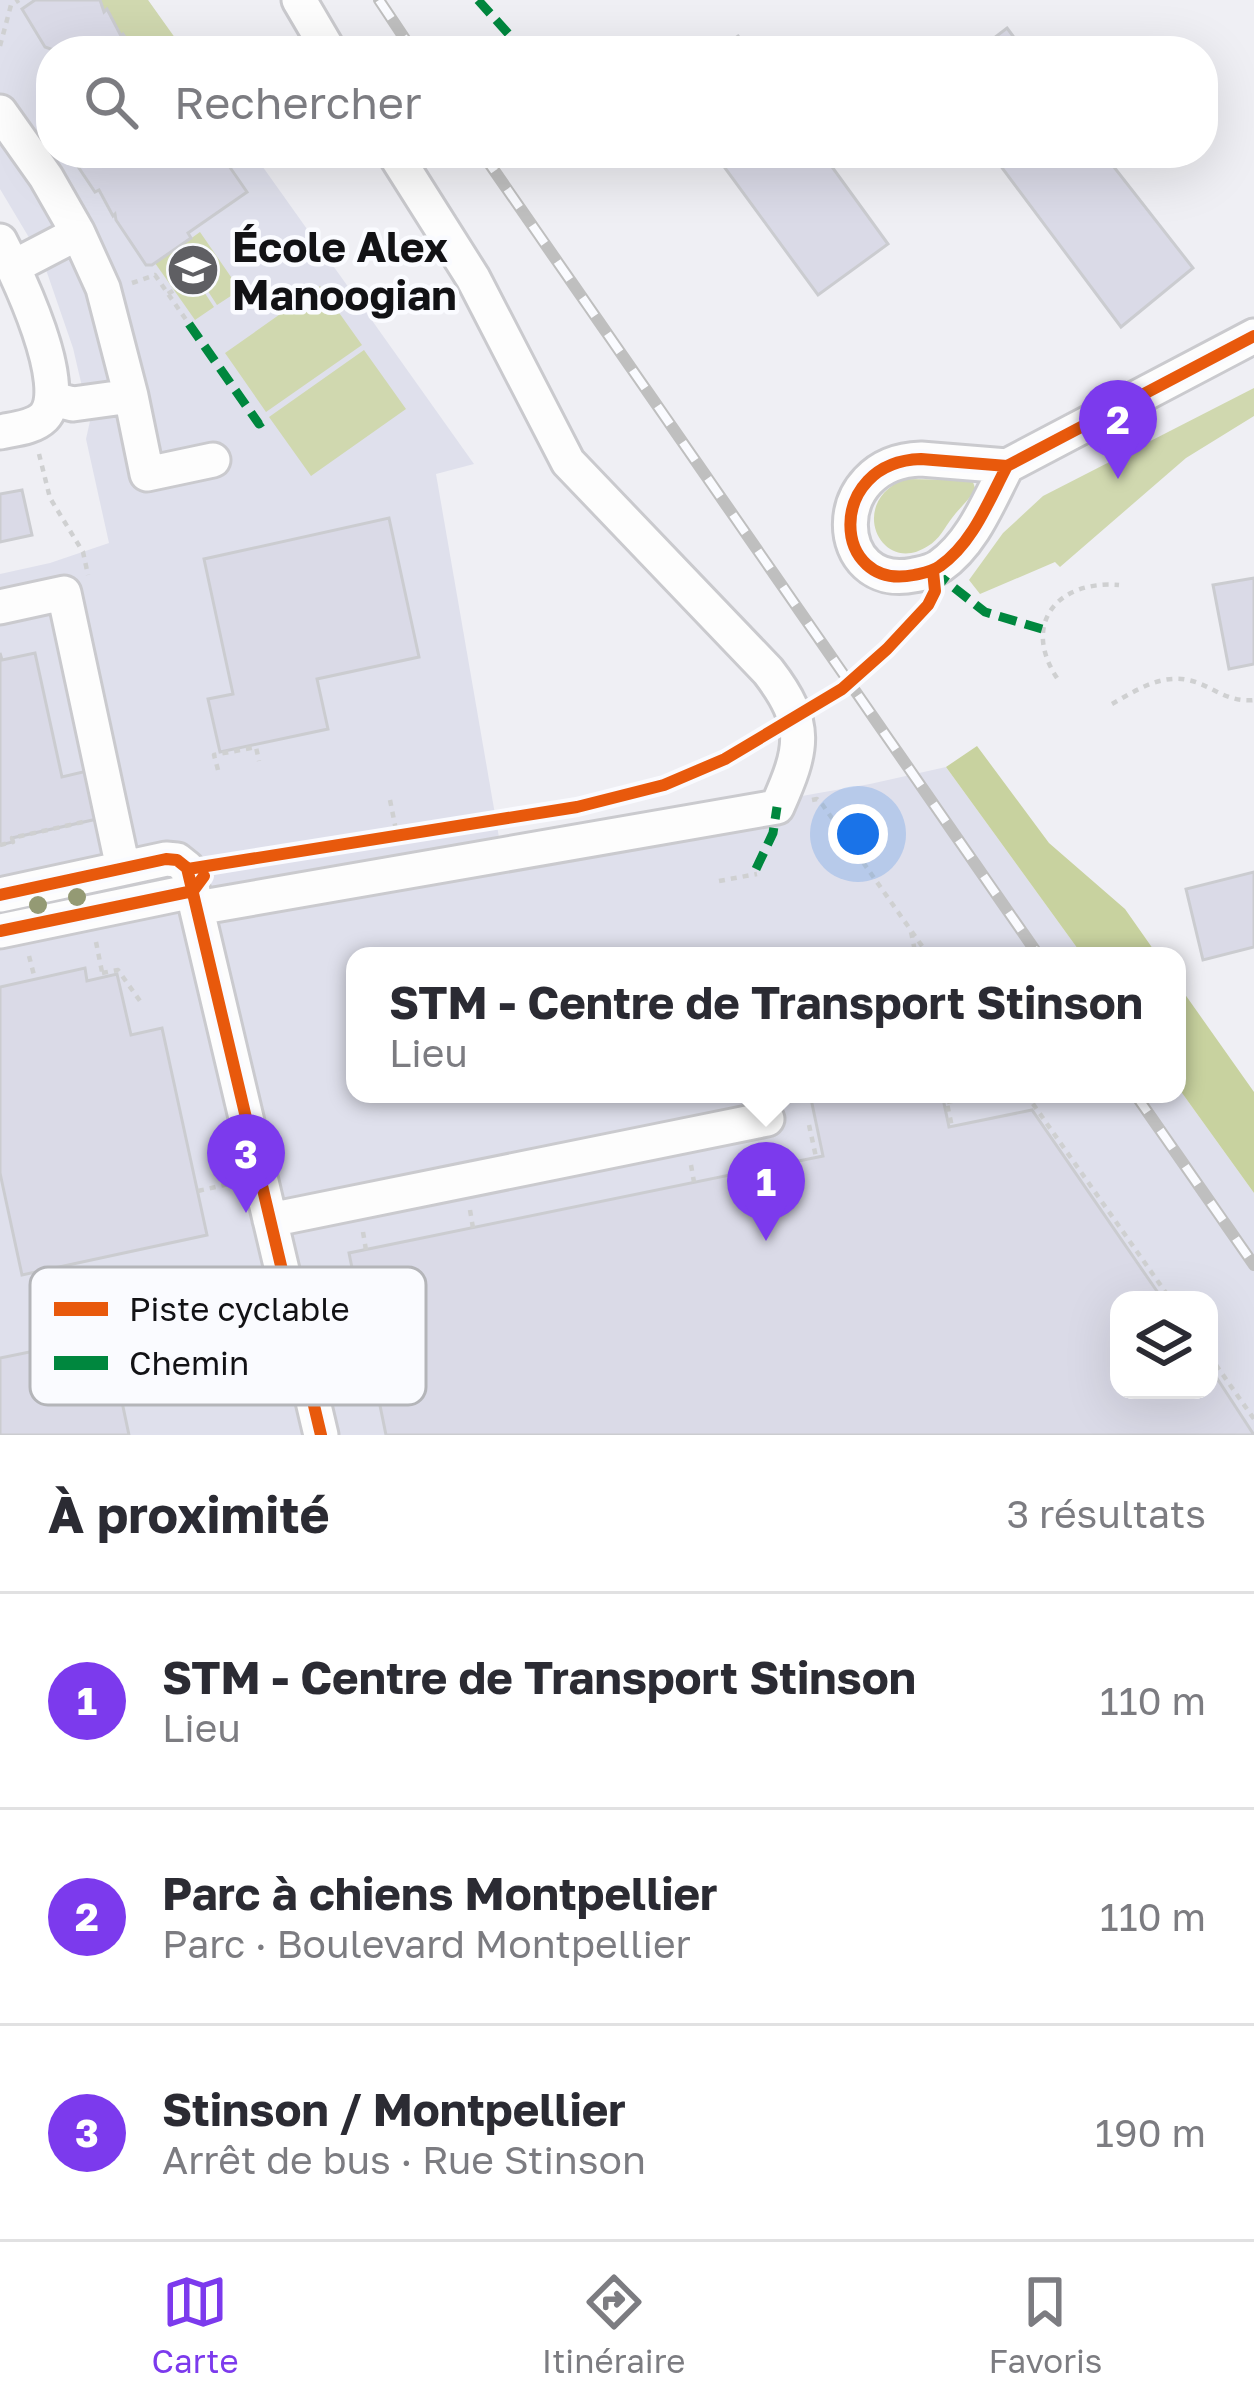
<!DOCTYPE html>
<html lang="fr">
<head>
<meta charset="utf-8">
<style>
	body { margin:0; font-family:"Golos Text",sans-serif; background:#f7f7f7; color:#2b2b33 }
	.controls { position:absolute; right:36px; bottom:36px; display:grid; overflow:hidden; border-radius:24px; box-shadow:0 12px 48px #0002 }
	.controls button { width:108px; height:108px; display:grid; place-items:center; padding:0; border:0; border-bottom:3px solid #e1e1e2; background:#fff; color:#2b2b33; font:60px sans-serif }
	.you { position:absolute; left:858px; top:834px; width:42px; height:42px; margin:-30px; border:9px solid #fff; border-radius:50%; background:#1a73e8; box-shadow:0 0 0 18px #1a73e833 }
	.badge { display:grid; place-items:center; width:78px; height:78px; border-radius:50%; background:#7c3aed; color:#fff; font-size:39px; font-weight:700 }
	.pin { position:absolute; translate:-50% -99px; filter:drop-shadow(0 3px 6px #0008) }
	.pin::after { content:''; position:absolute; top:63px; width:42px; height:36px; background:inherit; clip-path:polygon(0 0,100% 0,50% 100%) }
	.popup { position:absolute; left:346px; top:947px; width:840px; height:156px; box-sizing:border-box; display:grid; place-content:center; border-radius:24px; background:#fff; filter:drop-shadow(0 3px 9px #0005); font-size:39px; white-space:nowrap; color:#7c7c81 }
	.popup b { font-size:45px; color:#2b2b33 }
	.popup::after { content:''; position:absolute; left:50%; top:100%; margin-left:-24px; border:24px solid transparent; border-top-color:#fff }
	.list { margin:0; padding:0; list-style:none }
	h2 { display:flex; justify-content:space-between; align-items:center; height:156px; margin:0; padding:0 48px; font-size:51px }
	h2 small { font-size:39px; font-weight:400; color:#7c7c81 }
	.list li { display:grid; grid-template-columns:78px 1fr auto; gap:36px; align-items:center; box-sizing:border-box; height:216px; padding:0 48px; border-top:3px solid #e1e1e2 }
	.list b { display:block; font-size:45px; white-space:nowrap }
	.list p { margin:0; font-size:39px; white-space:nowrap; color:#7c7c81 }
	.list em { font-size:39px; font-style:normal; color:#7c7c81 }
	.icon { flex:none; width:66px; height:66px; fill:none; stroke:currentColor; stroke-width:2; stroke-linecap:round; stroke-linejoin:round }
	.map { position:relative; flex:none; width:1254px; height:1435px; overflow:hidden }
	.search { position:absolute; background:#fff; box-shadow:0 12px 48px #0002; left:36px; right:36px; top:36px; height:132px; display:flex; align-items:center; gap:30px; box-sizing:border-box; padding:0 42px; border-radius:48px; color:#7c7c81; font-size:45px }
	.sheet { height:804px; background:#fff }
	nav { display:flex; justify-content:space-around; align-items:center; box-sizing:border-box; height:168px; border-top:3px solid #e1e1e2; background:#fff; font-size:33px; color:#7c7c81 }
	nav a { display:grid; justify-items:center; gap:6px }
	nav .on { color:#7c3aed }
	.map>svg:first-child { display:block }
	.built { fill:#dfe0ec; fill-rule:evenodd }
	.green { fill:#d0d8af }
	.forest { fill:#c8d29f }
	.building { fill:#dadae7; stroke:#cbccd0; stroke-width:3 }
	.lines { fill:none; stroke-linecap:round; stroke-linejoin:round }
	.minor-casing { stroke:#cacace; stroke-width:39 }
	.path { stroke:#cfd0d1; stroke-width:4.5; stroke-dasharray:6 6; stroke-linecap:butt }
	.minor { stroke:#fdfdfd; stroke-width:33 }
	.rail-casing { stroke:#bfbfbf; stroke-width:12 }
	.rail { stroke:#fafbff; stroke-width:8; stroke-dasharray:22; stroke-linecap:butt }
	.quiet { stroke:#00873e; stroke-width:9; stroke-dasharray:18 9; stroke-linecap:butt }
	.cycleway-casing { stroke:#fafbff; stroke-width:20 }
	.cycleway { stroke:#e8590c; stroke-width:12 }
	.tree { fill:#949a74 }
	.labels { text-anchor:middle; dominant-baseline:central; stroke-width:9; stroke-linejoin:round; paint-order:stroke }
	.poi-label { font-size:42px; font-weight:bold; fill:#121215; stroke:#fafbff; text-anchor:start }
	.key { fill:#fafbff; stroke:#b4b5b9; stroke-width:3 }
	.key-label { font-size:33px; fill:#121215 }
</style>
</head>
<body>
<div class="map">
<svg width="1254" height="1435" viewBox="0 0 1254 1435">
	<rect width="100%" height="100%" fill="#efeff4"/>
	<path class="built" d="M0,0H148L183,51H51V153H253L474,464L436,474L501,849L870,784L946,767L1083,956H355V1094H1177V1086L1254,1193V1435H0V574L50,563L109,543L86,439L90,421L73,348L43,261L0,189ZM1119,1300H1209V1390H1119Z"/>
	<path class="green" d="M100,0H148L183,49L135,51L124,34L121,36L107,10L104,12Z
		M200,232L240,290L217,305L179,247Z
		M176,249L214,307L195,320L155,263Z
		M320,286L362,345L266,412L225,353Z
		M364,350L406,409L311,476L269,417Z
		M1254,388V416L1186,458L1060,567L1055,562L980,594L969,580L1003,533L1043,496Z
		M905,479L964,480L973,482L975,488C970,500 960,507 952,518C945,527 939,540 928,546C881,577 846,502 905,479Z"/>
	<path class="forest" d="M977,746L1049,843L1125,909L1158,956H1083L946,767Z
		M1177,983L1254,1092V1193L1177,1086Z"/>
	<path class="building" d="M35,0H100L104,12L107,9L121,36L123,34L135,51H51V56V49L45,47L22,9Z
		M1007,28L1024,51H977Z
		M738,36L749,51H718Z
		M69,153H220L247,192L188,233L191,238L152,265H146L116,220L115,214L113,216L99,190L95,192Z
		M714,153H822L888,244L818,295Z
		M991,153H1103L1193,268L1121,327Z
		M22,490L32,535L0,542V494Z
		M389,518L419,657L317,679L328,729L220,752L208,699L233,694L204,559Z
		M1254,578V664L1229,669L1213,585Z
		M0,653L2,660L35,653L62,777L87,771L97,819L12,838L13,842L0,845Z
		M1254,872V947L1203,960L1186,889Z
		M85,968L87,981L117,974L131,1035L162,1028L207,1235L22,1275L0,1173V987Z
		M810,1094H942L949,1127L1032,1110L1163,1300H1119V1390H1209V1366L1254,1435H386L349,1253L823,1156Z
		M108,1336L129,1435H0V1358Z"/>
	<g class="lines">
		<g class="minor-casing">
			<path id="minor" d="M299,0L329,51
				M0,112L46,177L78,233L13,267
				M0,241C17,274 72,387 44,417C33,428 14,429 0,432
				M131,396L147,474L213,460
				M53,399L73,404L131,396L103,288L78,233
				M921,459L1007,466C989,500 973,543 940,566C932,572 923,573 914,575C831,592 825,462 921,459Z
				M1007,466L1254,336
				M0,607L64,593L123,868
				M0,895L166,859L177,860L187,868L321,1435
				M197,908L777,807C803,749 809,724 768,671L568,462L473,278L394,153
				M0,931L193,891
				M270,1220L767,1119"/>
		</g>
		<path class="path" d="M0,46L11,5L19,0
			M132,283L155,275L189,324
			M168,294L197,275
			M39,454L50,498L83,552L88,575
			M1057,678C1021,623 1058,580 1119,585
			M1112,704C1135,691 1160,674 1188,680C1212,685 1226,703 1254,700
			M218,770L214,755L256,747L259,761
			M390,800L397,835
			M812,800L817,799L822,804L929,956
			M0,845L13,842L12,838L83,822
			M719,881L757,874
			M911,932L916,956
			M96,942L103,977
			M29,956L35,979
			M102,973L118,970L140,1001
			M945,1094L952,1127
			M1026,1094L1171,1300
			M947,1102L987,1094
			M809,1125L816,1157
			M691,1165L694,1182
			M198,1191L233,1183
			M470,1210L473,1228
			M363,1232L366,1250
			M318,1286L354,1279
			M1209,1355L1254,1419"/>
		<use href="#minor" class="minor"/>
		<g class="rail-casing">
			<path id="rail" d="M379,0L413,51
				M482,153L1039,956
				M1135,1094L1254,1265"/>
		</g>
		<use href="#rail" class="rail"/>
		<path class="quiet" d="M478,0L524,51
			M189,324L259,424L269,417
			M933,571L985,612L1042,629
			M756,869L773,833L777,807"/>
		<g class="cycleway-casing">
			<path id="cycleway" d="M921,459L1007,466C989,500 973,543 940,566C932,572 923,573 914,575C831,592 825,462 921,459Z
				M1007,466L1254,336
				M188,869L577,807L664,785L725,759L842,689L887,649L928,605L935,591L933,571
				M0,895L166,859L177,860L187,868L321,1435
				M0,931L193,891L204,876"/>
		</g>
		<use href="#cycleway" class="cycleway"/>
	</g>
	<g class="tree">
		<circle cx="77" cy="897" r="9"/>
		<circle cx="38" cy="905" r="9"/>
	</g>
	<defs>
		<g id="school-disc" transform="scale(2.7)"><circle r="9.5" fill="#5f5f63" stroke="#fafbff"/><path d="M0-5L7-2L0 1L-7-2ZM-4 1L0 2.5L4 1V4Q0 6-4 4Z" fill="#fff"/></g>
	</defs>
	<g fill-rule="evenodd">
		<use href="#school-disc" x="193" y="270"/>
	</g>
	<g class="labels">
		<g class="poi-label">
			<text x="232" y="246">École Alex<tspan x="232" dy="48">Manoogian</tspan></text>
		</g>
	</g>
	<rect x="30" y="1267" width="396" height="138" rx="18" class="key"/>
	<rect x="54" y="1302" width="54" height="14" fill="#e8590c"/>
	<rect x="54" y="1356" width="54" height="14" fill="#00873e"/>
	<g class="key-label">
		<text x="129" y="1321">Piste cyclable</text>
		<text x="129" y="1375">Chemin</text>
	</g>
</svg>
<div class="controls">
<button><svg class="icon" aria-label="layers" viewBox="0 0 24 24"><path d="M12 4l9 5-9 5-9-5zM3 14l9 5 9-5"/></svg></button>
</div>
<div class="you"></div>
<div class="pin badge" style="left:766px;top:1241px">1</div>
<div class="popup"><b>STM - Centre de Transport Stinson</b>Lieu</div>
<div class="pin badge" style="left:1118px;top:479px">2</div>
<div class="pin badge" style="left:246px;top:1213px">3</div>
<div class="search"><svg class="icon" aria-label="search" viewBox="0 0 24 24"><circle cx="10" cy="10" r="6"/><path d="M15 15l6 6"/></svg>Rechercher</div>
</div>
<section class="sheet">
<h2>À proximité<small>3 résultats</small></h2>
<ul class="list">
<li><span class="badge">1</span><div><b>STM - Centre de Transport Stinson</b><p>Lieu</p></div><em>110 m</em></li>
<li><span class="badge">2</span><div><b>Parc à chiens Montpellier</b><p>Parc · Boulevard Montpellier</p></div><em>110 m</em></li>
<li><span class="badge">3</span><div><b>Stinson / Montpellier</b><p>Arrêt de bus · Rue Stinson</p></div><em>190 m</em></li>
</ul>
</section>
<nav>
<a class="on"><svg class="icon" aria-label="map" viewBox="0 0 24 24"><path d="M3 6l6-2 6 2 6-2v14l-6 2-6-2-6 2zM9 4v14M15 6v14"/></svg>Carte</a>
<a><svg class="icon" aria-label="directions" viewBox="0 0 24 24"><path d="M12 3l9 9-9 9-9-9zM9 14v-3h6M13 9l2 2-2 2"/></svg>Itinéraire</a>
<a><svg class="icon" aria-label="saved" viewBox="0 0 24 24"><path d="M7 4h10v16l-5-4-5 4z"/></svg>Favoris</a>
</nav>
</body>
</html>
